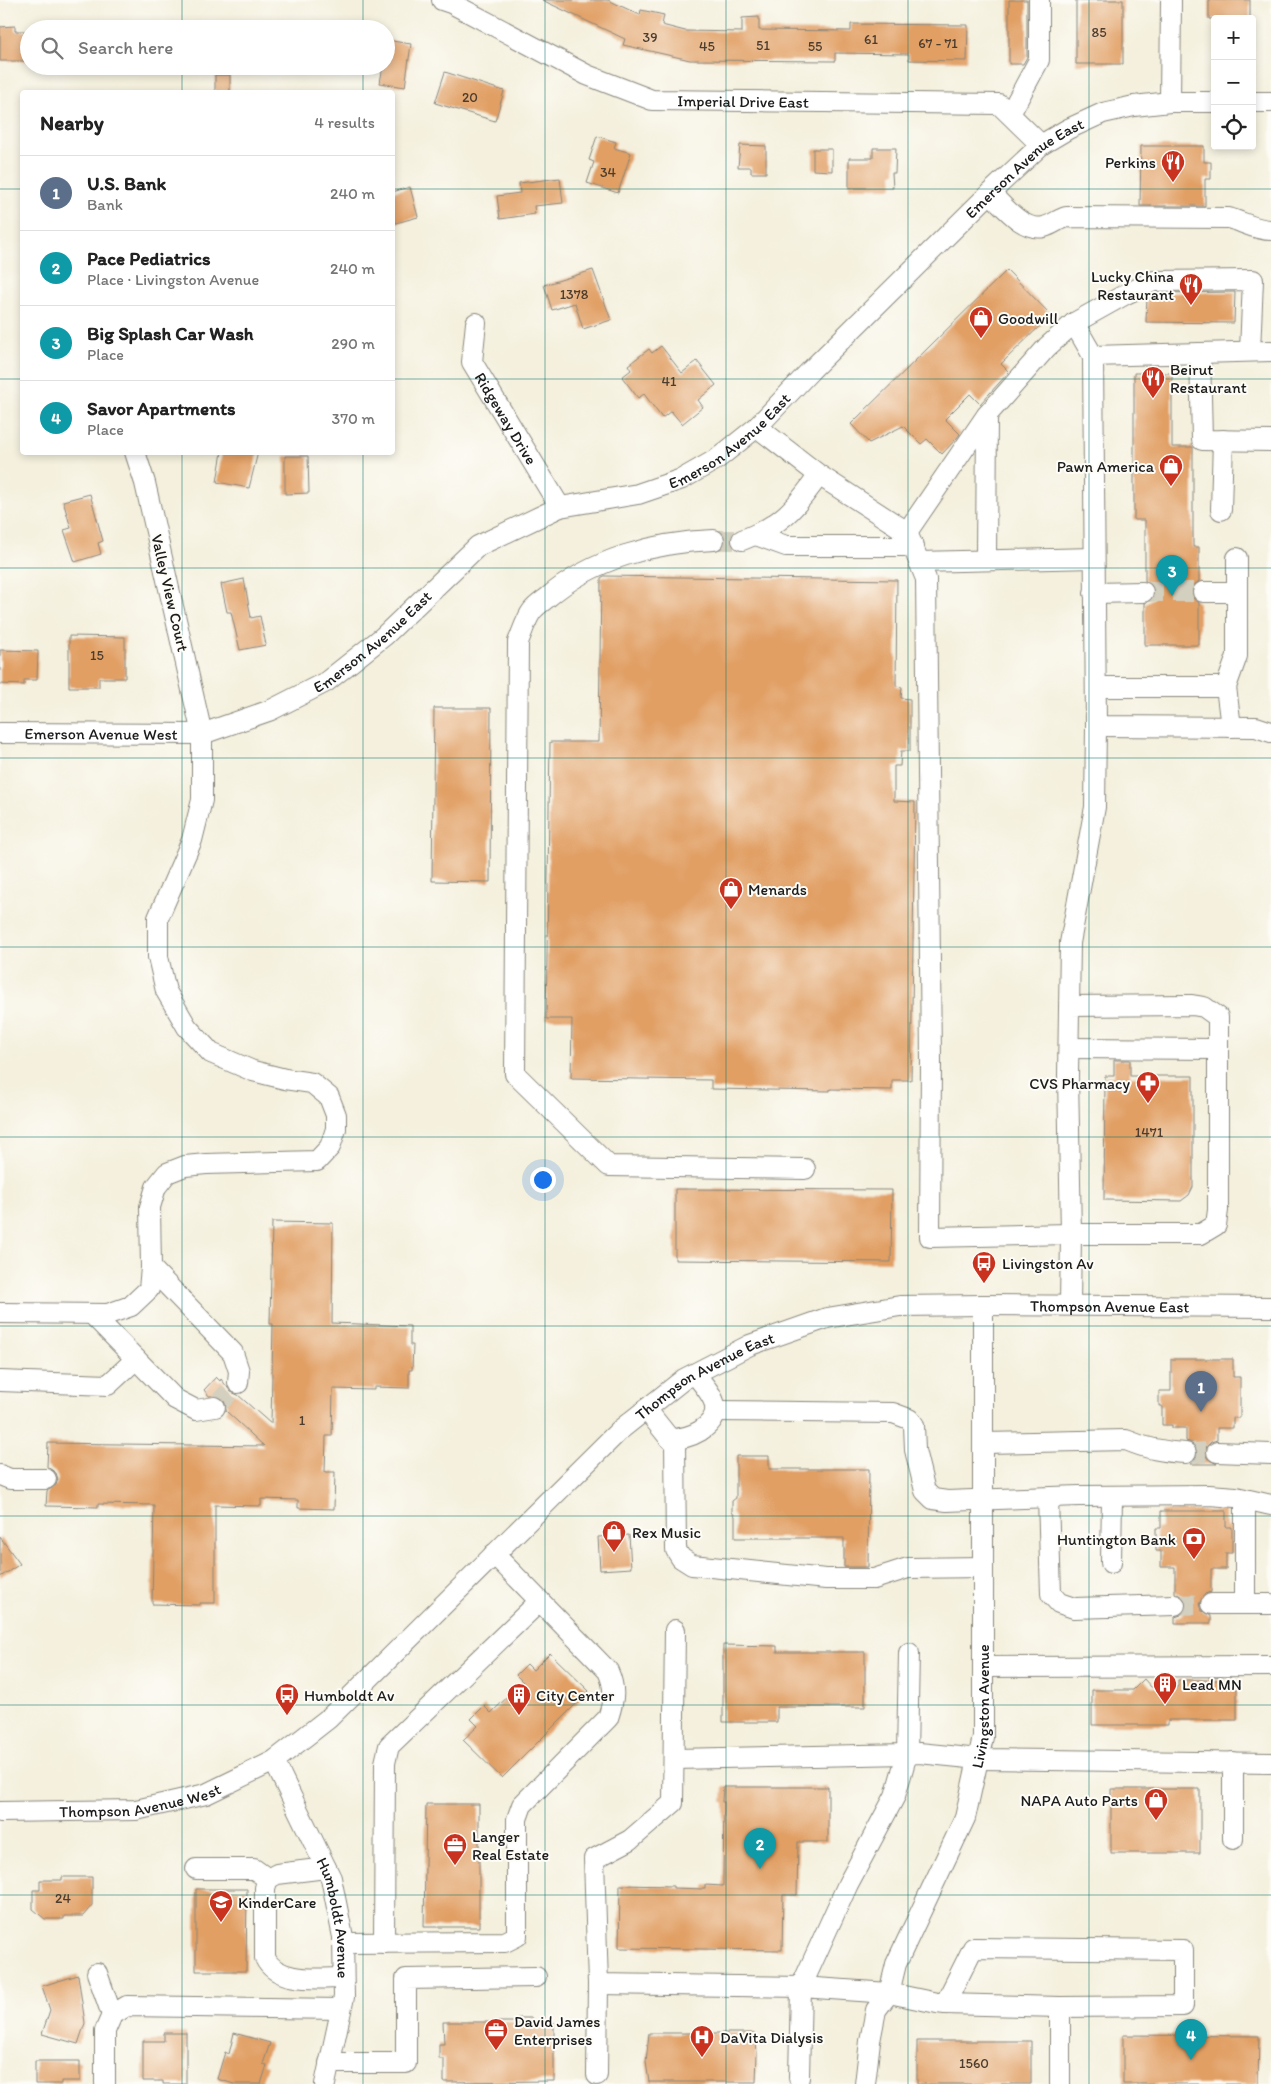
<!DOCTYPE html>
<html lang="en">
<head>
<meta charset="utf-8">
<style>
	body { margin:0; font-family:Itim,sans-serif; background:#f6f6f6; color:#222 }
	.controls { position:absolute; right:15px; top:15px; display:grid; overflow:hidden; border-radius:5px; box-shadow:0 2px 8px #0003 }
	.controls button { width:45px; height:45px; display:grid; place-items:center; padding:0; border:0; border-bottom:1px solid #e0e0e0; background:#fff; color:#222; font:25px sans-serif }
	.you { position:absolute; left:542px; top:1179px; width:18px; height:18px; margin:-12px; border:4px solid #fff; border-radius:50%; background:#1a73e8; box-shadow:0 0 0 8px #1a73e833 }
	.badge { display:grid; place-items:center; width:32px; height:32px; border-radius:50%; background:#2563eb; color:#fff; font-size:16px; font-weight:700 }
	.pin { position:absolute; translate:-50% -41px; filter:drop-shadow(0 1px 2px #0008) }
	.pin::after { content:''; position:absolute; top:26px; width:18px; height:15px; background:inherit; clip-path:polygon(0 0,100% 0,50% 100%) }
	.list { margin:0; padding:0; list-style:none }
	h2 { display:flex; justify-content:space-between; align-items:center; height:65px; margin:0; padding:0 20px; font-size:21px }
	h2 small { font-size:16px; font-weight:400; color:#767676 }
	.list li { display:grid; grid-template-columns:32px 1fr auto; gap:15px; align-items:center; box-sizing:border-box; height:75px; padding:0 20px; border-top:1px solid #e0e0e0 }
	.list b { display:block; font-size:19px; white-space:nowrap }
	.list p { margin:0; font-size:16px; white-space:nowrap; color:#767676 }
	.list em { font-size:16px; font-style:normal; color:#767676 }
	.icon { flex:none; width:28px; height:28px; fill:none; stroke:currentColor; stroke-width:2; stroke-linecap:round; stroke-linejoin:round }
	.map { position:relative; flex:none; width:1271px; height:2084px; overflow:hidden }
	.search { position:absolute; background:#fff; box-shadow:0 2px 8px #0003; left:20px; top:20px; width:375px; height:55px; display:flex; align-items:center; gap:12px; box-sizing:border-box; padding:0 18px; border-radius:28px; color:#767676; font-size:19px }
	.panel { position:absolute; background:#fff; box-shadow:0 2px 8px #0003; left:20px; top:90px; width:375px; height:365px; border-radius:5px }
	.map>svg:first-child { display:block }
	.building { fill:#e19f64 }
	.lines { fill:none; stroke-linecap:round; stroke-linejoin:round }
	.minor-tunnel { stroke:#d4d0c0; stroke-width:20; stroke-dasharray:20 10; stroke-linecap:butt }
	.minor-casing { stroke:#88867c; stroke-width:22 }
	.minor { stroke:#fff; stroke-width:20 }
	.grid { fill:none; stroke:#0f766e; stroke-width:1; stroke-opacity:0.55 }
	.labels { text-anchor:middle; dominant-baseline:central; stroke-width:4; stroke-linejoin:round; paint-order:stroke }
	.number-label { font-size:14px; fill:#4d3d2e }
	.street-label { font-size:16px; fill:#1c1c1c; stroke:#fdfcf7 }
	.poi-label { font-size:16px; fill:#1c1c1c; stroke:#fdfcf7; text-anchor:start }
</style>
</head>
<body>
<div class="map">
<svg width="1271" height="2084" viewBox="0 0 1271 2084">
	<rect width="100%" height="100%" fill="#fdfcf7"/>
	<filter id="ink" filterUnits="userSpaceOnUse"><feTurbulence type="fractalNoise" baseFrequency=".02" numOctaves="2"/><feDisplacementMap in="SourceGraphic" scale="10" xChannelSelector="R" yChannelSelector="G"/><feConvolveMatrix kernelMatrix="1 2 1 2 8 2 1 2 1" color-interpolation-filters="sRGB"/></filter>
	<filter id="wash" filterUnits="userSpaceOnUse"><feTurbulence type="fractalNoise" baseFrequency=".0096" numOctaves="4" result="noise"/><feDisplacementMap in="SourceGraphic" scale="20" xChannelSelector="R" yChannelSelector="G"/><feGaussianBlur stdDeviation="1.12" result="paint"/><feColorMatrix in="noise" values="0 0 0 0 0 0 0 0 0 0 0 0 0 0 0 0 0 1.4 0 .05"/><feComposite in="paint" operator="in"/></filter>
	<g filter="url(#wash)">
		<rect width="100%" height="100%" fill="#f4f0dd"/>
		<g id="blocks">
			<path class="building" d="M542,0H608L640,15L641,10L664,15L662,25L685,31L742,32V18L759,17V30L851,31V24L968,25L967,61L909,60V54L835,53V61L690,60L623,45L625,39Z
				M1009,0H1027V57L1023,64H1009Z
				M1076,0H1123V64H1076Z
				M1209,0H1250V19H1209Z
				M15,26V31H28L29,61H0V27Z
				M386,40L411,44L405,87L380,83L383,66H386Z
				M445,72L504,91L495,121L435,103Z
				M215,75H230V92H215Z
				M597,136L616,142L614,148L631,153L618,193L587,183L594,162L589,160Z
				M740,145L766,146V173H751V167H738Z
				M1141,146H1204V162H1211V179H1205V206H1140Z
				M873,148H896L895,173H892L893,188H849V158H873Z
				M813,149H832V171L813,170Z
				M560,178L563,203L534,206L535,214L500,219L497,196L520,193L519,183Z
				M410,187L418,217L392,224V192Z
				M593,270L611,320L583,329L575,303L552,310L544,285Z
				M1007,270L1051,315L1001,364L1009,372L980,404L970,394L945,419L960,434L956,439L942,454L927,439L921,444L903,426L869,443L851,424Z
				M1235,292L1234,323L1146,322L1147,297L1157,293Z
				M661,346L682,373L697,361L716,385L698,400L703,407L682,424L671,411L662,418L644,394L638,398L622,377L631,370L628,365L649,349L652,353Z
				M1134,373H1172V447H1193V547H1199V581L1193,586L1191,592L1193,598L1199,603V645H1145V603L1153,598L1155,591L1153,585L1145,581V520H1134Z
				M222,452H258L249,488L217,482Z
				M285,456H308L309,493L285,494Z
				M90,494L103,541L98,543L101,554L75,562L64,530L71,528L63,501Z
				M604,576L897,580L896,686L902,687L901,698L910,699V751H901L900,766H894V801L915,802L911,1080H892V1090L830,1089V1091L711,1089V1080L571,1078L572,1019H546L550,742H599L601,578Z
				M244,579L251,618L260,616L266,645L240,650L231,612H227L221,584Z
				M69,636L125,637V678H99V687H69Z
				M0,650L38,651L37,680H24V685L0,684Z
				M434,708H491L490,882L432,881Z
				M1114,1060H1130V1076H1193V1187L1189,1195L1181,1201L1104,1200L1105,1076H1114Z
				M675,1189L892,1190L891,1262L675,1260Z
				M272,1222L333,1223L332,1323L410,1326V1345H413L412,1370H409V1388L374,1387V1390L333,1389L332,1436H326L325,1472H335L334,1509L298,1508V1500L261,1499V1506L215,1505V1603H200V1605L152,1604L154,1505L98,1504V1507L46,1506L47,1491L56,1485L58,1479L56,1473L47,1467L48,1443L264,1446L226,1411L227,1405L224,1399L219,1396H209L204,1390L216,1377L220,1381L221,1379L231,1392L238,1395L271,1424L273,1324H270Z
				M1171,1359H1233V1377H1240V1418H1233V1428H1217V1440L1211,1442L1207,1446L1205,1452L1207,1458L1217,1464H1190L1196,1460L1198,1453L1193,1443L1186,1441V1428H1172V1425H1162V1406H1159V1391H1171Z
				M736,1456H769V1469H869L868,1567H844V1538H735V1516L732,1512V1501L736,1498Z
				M1161,1511H1226V1527H1232V1553H1226V1569H1211V1592L1205,1594L1199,1604L1201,1610L1211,1616V1623H1175V1617L1181,1615L1185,1611L1187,1604L1185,1598L1175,1593V1567H1161V1551H1156V1528H1161Z
				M629,1535L631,1568L600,1570L598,1537Z
				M0,1537L20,1564L0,1577Z
				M723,1645L777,1646V1652H865V1707H777V1722H723Z
				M550,1653L589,1691L502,1778L463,1740L478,1726L471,1719L484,1706L491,1713L523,1682L516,1675L527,1664L533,1670Z
				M1144,1679L1151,1687H1178V1680H1221V1687H1237V1720H1168V1725H1092V1690H1133Z
				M723,1787H828V1842H798L797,1895H783L782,1950L619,1948L620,1885L673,1886V1888L705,1889V1885L723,1886L724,1802H722Z
				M1111,1789H1200V1853H1111Z
				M426,1804H479V1927H424Z
				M62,1877H92V1905L83,1916H64V1919H45L33,1909V1890H40V1880H62Z
				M196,1889H247L246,1971H196Z
				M78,1975L85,2023L78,2044L42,2034L50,2010L42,1986Z
				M517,2018H532V2022H554V2081L444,2082V2059H439V2044H444L443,2022H517Z
				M164,2033H186V2084H163V2081H143V2041H164Z
				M234,2033L270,2043L263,2064L267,2065L261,2084H234L217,2079L225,2052L229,2054Z
				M649,2033H755L757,2053L756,2082H649L646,2062Z
				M1123,2035L1259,2036L1258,2084H1123Z
				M917,2041H1031V2084H917Z
				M35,2061H80V2081H61V2084H35Z"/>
		</g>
	</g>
	<g filter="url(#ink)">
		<use href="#blocks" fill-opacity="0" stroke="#88867c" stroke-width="1"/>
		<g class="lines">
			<path class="minor-tunnel" d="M714,540H742
				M1143,592H1203
				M215,1407L238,1383
				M1186,1453L1217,1452
				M1175,1605L1211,1604"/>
			<g class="minor-casing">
				<g id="minor">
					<path id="s1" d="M442,0L451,3L587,75L652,100L999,104L1041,145"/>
					<path d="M1170,102L1171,0"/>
					<path d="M1252,102H1271"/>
					<path d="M1010,114L1039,60V0"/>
					<path d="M990,193C1003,205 1023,232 1044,227C1052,225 1059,219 1066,217L1229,218C1243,222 1256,230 1271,230"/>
					<path id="s2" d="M476,323L472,362L560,507"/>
					<path d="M1074,323L1093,356"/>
					<path d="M1271,351L1093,356L1096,726L1256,727L1271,732"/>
					<path d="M1200,353L1202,440L1271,441"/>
					<path d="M757,427L819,475L907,532L926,579L931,1060L930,1237L1071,1234L1070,1305"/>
					<path d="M1221,510L1223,440"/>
					<path d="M907,532L987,415"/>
					<path d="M756,535L786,546H914"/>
					<path d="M714,540C655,542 592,559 547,598C542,602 536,606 532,611C526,619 522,633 518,642L515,1074L609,1166L805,1169"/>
					<path d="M742,540C780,526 796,508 819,475"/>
					<path d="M986,560L987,415L1047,347L1074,323L1126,294L1154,281L1253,280L1250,351"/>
					<path d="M919,562L1094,558"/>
					<path d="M1203,592H1237"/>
					<path d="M1094,593L1143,592"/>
					<path d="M1096,687H1226L1237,656V558"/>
					<path d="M1226,687L1231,727"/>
					<path id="s3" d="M0,733L202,734L271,710L326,682L384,636L478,546L560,507L638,494L682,479L717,459L757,427L811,370L990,193L1041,145L1068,129L1103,113L1134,106L1170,102H1215"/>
					<path d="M1069,1006L1192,1005L1204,1007L1218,1017V1210L1216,1225L1201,1234H1071L1068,1076L1070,943L1095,807L1096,726"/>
					<path d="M1069,1048L1218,1049"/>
					<path d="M151,1268L233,1353L239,1371L238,1383"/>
					<path d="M0,1313L108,1314L131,1306L149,1289L151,1268L150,1207L156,1187L167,1173L185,1166L206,1164L317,1161L330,1147L336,1129V1115L329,1097L312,1083L285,1079L253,1071L211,1053L187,1027L166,991L158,957V918L192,840L202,800V734L145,483L135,452"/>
					<path d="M92,1314L175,1399L196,1410L215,1407"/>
					<path d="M0,1381L108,1385L136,1359"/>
					<path d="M646,1409L670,1439C682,1439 690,1437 700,1431C729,1412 711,1394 695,1374"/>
					<path d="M716,1411L893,1413L909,1419L914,1425L915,1450L925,1491L933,1499L947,1501L1079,1496L1209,1495L1236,1497L1271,1505"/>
					<path d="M675,1439L676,1550L681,1558L692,1565L826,1579H874L908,1568L983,1567"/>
					<path d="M983,1443L1126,1440C1147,1449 1164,1452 1186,1453"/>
					<path d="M1217,1452L1271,1454"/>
					<path d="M0,1475L10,1479H46"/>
					<path d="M1048,1498L1051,1594L1059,1603L1074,1608L1175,1605"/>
					<path d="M1111,1563L1112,1496"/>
					<path d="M1245,1603V1500"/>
					<path d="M1211,1604H1271"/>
					<path d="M675,1630L673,1803L630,1840L594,1859L598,1984L801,1987L848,1884L895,1796L907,1754L919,1753L979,1759L1271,1763"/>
					<path d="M983,1667L1271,1666"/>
					<path d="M675,1759L907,1754L909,1653"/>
					<path id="s4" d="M274,1761L331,1878L343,1937L344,1997L325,2084"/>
					<path d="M1233,1762V1839"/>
					<path id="s5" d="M0,1812L136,1810L206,1794L274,1761L329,1718L620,1430L684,1379L750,1345L827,1318L900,1306L983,1305L1271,1307"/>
					<path d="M326,1868L277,1874L268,1879L265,1888V1958C277,1984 320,1978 343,1978"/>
					<path d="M196,1869H254L268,1879"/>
					<path d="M343,1943L505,1942L517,1936V1819L522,1805L608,1718C614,1700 616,1689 608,1671L494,1554"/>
					<path d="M384,1943L385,1763L389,1746L540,1601"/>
					<path d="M97,1973L112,2015"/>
					<path d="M329,2063H406V1979L536,1977"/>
					<path d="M597,2075L598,1984"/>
					<path d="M799,2078L801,1987L889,1993L937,2003L945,2004L1060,2007L1183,2006V1950L973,1948L945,2004"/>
					<path d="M105,2084V2031L112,2015L127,2006L341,2009"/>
					<path id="s6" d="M865,2084L870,2041L876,2010L889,1993L896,1964L965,1818L983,1737V1305"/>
					<path d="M1060,2084V2007"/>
				</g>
			</g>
			<use href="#minor" class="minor"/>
		</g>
	</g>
	<path class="grid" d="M182,0V29M363,0V29M545,0V2084M726,0V2084M908,0V2084M1089,0V2084M182,66V92M363,66V92M0,189H22M392,189H1271M0,379H22M392,379H1271M182,452V2084M363,452V2084M0,568H1271M0,758H1271M0,947H1271M0,1137H1271M0,1326H1271M0,1516H1271M0,1705H1271M0,1895H1271"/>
	<defs>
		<g id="restaurant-pin" transform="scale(1.25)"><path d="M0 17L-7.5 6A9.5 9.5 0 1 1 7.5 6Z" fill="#c8321e" stroke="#fdfcf7"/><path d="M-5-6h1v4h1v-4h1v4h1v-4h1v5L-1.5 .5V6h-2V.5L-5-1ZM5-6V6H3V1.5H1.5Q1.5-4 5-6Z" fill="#fff"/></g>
		<g id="shop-pin" transform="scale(1.25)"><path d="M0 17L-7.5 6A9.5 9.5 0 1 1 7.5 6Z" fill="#c8321e" stroke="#fdfcf7"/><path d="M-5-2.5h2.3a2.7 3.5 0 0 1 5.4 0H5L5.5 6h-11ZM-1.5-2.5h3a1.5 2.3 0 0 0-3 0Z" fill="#fff"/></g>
		<g id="pharmacy-pin" transform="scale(1.25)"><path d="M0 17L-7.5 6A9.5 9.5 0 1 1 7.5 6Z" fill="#c8321e" stroke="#fdfcf7"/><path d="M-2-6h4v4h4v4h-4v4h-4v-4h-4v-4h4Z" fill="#fff"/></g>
		<g id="bus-pin" transform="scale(1.25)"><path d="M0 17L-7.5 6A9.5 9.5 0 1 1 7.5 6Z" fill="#c8321e" stroke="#fdfcf7"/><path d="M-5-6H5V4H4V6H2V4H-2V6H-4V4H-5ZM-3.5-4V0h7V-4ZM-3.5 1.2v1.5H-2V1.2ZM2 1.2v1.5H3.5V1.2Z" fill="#fff"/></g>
		<g id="bank-pin" transform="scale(1.25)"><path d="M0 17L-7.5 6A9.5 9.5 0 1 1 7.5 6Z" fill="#c8321e" stroke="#fdfcf7"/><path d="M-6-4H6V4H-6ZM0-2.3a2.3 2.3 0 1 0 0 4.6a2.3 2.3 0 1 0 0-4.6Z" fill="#fff"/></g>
		<g id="building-pin" transform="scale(1.25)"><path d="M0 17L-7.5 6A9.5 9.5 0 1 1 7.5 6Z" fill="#c8321e" stroke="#fdfcf7"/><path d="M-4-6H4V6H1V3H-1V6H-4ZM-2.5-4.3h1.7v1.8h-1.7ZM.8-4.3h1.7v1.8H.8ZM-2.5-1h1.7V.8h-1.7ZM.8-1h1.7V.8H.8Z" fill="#fff"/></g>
		<g id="office-pin" transform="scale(1.25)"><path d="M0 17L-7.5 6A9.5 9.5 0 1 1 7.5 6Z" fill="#c8321e" stroke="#fdfcf7"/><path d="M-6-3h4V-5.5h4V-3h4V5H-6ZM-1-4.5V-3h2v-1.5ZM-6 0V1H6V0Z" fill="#fff"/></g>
		<g id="school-pin" transform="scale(1.25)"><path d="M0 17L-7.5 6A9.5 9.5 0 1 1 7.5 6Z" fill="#c8321e" stroke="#fdfcf7"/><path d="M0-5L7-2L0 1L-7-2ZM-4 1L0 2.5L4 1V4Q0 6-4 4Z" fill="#fff"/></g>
		<g id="hospital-pin" transform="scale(1.25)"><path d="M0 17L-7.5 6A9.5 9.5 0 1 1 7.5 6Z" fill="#c8321e" stroke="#fdfcf7"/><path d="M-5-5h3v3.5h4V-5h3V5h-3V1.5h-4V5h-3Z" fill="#fff"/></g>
	</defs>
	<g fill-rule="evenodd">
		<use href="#restaurant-pin" x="1173" y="162"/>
		<use href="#restaurant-pin" x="1191" y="285"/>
		<use href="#shop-pin" x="981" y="318"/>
		<use href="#restaurant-pin" x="1153" y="378"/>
		<use href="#shop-pin" x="1171" y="466"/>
		<use href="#shop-pin" x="731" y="889"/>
		<use href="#pharmacy-pin" x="1148" y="1083"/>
		<use href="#bus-pin" x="984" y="1263"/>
		<use href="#shop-pin" x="614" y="1532"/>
		<use href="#bank-pin" x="1194" y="1539"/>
		<use href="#building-pin" x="1165" y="1684"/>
		<use href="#bus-pin" x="287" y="1695"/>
		<use href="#building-pin" x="519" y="1695"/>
		<use href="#shop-pin" x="1156" y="1800"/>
		<use href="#office-pin" x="455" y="1845"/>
		<use href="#school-pin" x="221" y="1902"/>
		<use href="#office-pin" x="496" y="2030"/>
		<use href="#hospital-pin" x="702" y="2037"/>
	</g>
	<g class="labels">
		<g class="number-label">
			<text x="1099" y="32">85</text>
			<text x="650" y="37">39</text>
			<text x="871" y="39">61</text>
			<text x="938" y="43">67 - 71</text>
			<text x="763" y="45">51</text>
			<text x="707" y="46">45</text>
			<text x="815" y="46">55</text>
			<text x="470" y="97">20</text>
			<text x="608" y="172">34</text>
			<text x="574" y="294">1378</text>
			<text x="669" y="381">41</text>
			<text x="97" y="655">15</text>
			<text x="1149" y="1132">1471</text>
			<text x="302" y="1420">1</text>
			<text x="63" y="1898">24</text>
			<text x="974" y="2063">1560</text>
		</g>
		<g class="street-label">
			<text stroke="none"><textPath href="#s1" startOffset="324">Imperial Drive East</textPath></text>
			<text stroke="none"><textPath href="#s3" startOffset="1222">Emerson Avenue East</textPath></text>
			<text stroke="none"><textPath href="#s2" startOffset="105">Ridgeway Drive</textPath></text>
			<text stroke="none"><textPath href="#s3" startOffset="818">Emerson Avenue East</textPath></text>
			<text transform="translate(170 593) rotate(77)">Valley View Court</text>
			<text stroke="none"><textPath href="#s3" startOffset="398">Emerson Avenue East</textPath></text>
			<text stroke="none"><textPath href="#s3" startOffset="101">Emerson Avenue West</textPath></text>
			<text stroke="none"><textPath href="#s5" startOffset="1284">Thompson Avenue East</textPath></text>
			<text stroke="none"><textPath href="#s5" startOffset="864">Thompson Avenue East</textPath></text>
			<text stroke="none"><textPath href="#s6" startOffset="401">Livingston Avenue</textPath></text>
			<text stroke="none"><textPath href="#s5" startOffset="141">Thompson Avenue West</textPath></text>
			<text stroke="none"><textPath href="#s4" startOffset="170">Humboldt Avenue</textPath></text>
		</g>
		<g class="poi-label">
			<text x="1156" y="162" text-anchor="end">Perkins</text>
			<text x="1174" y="276" text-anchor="end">Lucky China<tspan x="1174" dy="18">Restaurant</tspan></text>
			<text x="998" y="318">Goodwill</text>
			<text x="1170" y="369">Beirut<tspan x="1170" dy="18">Restaurant</tspan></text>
			<text x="1154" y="466" text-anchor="end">Pawn America</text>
			<text x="748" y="889">Menards</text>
			<text x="1130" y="1083" text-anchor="end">CVS Pharmacy</text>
			<text x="1002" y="1263">Livingston Av</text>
			<text x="632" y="1532">Rex Music</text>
			<text x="1176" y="1539" text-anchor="end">Huntington Bank</text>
			<text x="1182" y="1684">Lead MN</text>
			<text x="304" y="1695">Humboldt Av</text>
			<text x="536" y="1695">City Center</text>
			<text x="1138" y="1800" text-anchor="end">NAPA Auto Parts</text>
			<text x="472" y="1836">Langer<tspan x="472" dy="18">Real Estate</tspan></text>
			<text x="238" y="1902">KinderCare</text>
			<text x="514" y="2021">David James<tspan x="514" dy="18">Enterprises</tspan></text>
			<text x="720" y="2037">DaVita Dialysis</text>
		</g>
	</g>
</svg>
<div class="controls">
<button>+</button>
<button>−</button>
<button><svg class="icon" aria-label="locate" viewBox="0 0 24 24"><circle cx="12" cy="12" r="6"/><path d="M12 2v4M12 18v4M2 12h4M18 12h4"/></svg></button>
</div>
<div class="you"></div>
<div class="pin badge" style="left:1201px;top:1412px;background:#5c6f8a">1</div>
<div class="pin badge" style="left:760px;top:1869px;background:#0f9aa8">2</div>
<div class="pin badge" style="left:1172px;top:596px;background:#0f9aa8">3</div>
<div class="pin badge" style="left:1191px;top:2060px;background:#0f9aa8">4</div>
<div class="search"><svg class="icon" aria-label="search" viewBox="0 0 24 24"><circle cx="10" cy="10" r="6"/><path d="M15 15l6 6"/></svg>Search here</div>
<section class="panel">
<h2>Nearby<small>4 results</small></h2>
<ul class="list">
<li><span class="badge" style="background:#5c6f8a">1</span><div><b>U.S. Bank</b><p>Bank</p></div><em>240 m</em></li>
<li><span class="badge" style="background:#0f9aa8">2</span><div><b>Pace Pediatrics</b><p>Place · Livingston Avenue</p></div><em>240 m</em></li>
<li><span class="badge" style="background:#0f9aa8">3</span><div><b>Big Splash Car Wash</b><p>Place</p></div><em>290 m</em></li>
<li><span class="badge" style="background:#0f9aa8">4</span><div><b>Savor Apartments</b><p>Place</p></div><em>370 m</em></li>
</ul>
</section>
</div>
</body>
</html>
